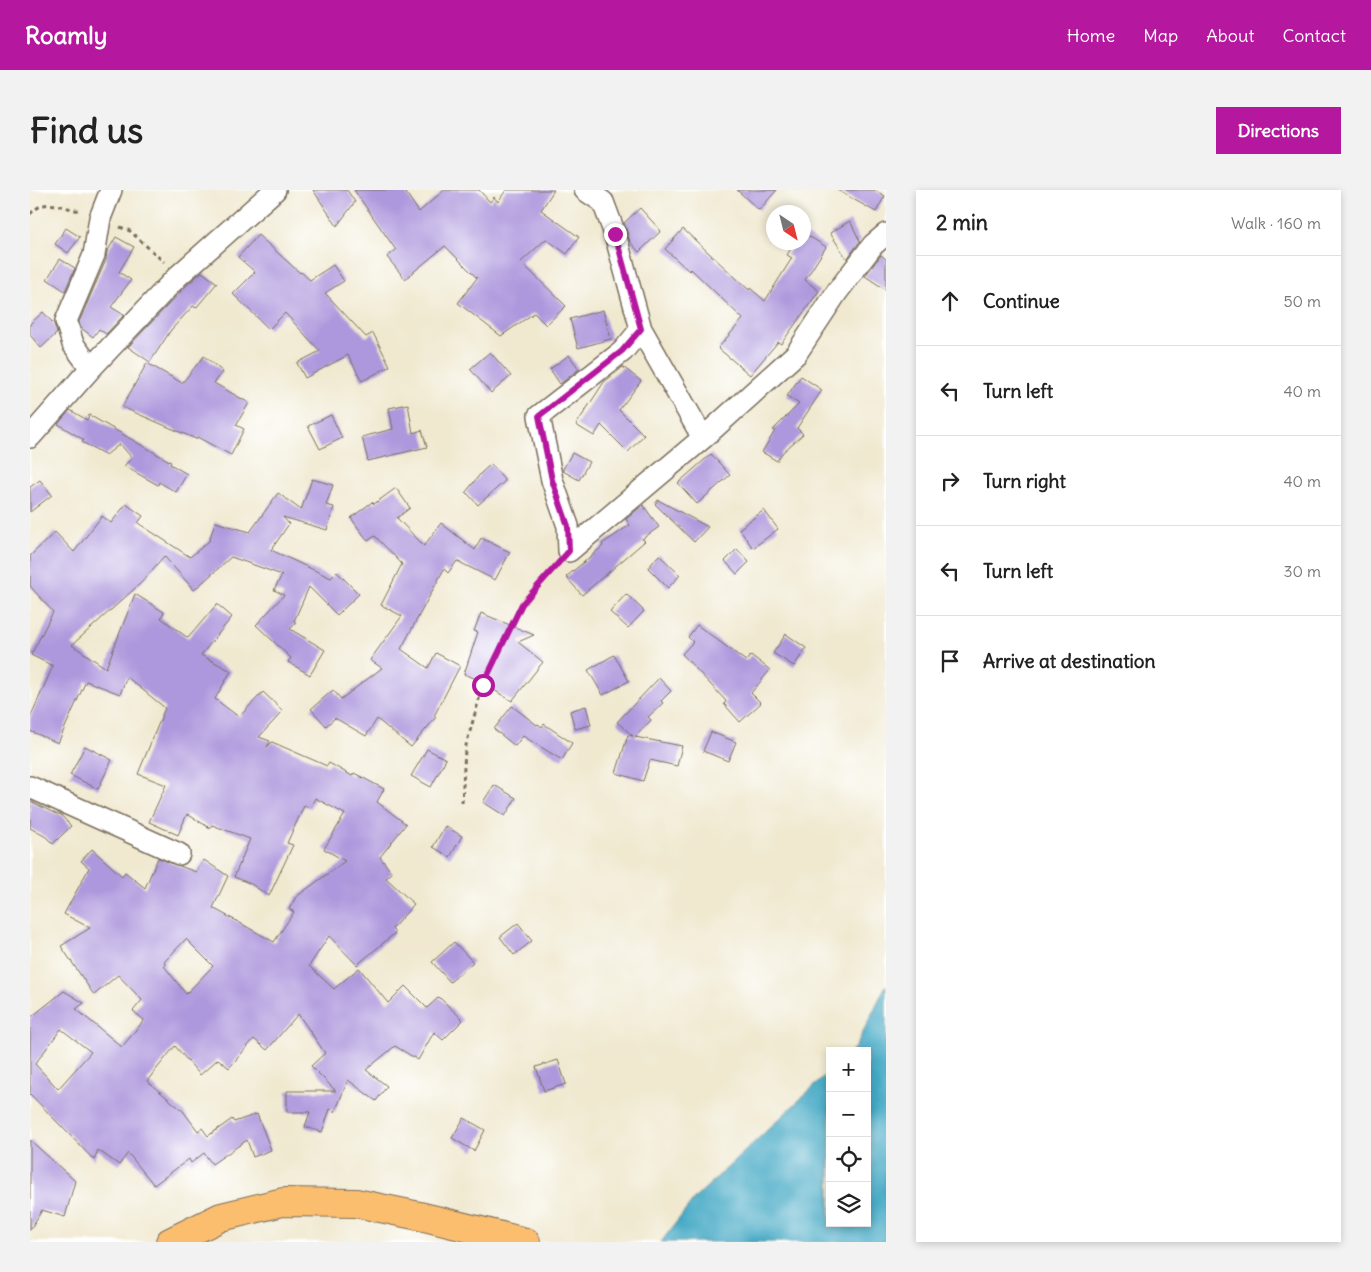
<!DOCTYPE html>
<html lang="en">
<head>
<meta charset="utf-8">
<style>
	body { margin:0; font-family:Delius,sans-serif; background:#f2f2f2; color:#222 }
	.controls { position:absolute; right:15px; bottom:15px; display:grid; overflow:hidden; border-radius:0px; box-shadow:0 2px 8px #0003 }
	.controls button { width:45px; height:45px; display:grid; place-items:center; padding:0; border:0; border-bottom:1px solid #e0e0e0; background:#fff; color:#222; font:25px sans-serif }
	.compass { position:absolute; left:736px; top:15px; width:45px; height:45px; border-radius:50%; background:#fff; box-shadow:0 2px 8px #0003; rotate:145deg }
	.stop { position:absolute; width:15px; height:15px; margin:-11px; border:4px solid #b5179e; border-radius:50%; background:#fff }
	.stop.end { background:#b5179e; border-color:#fff; box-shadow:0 1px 5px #0008 }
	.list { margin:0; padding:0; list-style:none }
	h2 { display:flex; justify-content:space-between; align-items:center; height:65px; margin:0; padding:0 20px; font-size:21px }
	h2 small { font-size:16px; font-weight:400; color:#767676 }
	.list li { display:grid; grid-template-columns:32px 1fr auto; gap:15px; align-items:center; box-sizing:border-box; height:90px; padding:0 20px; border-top:1px solid #e0e0e0 }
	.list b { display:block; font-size:19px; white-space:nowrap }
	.list em { font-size:16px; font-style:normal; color:#767676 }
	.icon { flex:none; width:28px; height:28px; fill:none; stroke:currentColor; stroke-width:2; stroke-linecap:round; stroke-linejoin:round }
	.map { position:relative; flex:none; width:856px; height:1052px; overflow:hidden; border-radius:0px }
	header { display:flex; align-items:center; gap:30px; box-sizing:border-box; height:70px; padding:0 25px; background:#b5179e; color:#fff }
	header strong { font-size:24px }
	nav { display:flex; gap:28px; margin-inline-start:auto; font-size:18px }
	.intro { display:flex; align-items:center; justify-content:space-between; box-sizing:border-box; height:120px; padding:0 30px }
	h1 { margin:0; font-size:35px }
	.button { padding:12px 22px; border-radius:0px; background:#b5179e; color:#fff; font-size:18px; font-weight:700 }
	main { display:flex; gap:30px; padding:0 30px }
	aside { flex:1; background:#fff; border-radius:0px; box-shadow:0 2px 8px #0003 }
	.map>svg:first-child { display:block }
	.water { fill:#45a9c5; stroke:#406a72 }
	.building { fill:#ad98dd; fill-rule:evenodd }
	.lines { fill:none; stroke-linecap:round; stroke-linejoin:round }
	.minor-casing { stroke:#7a6d5c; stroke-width:24 }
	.major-casing { stroke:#7a6d5c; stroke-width:30 }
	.path { stroke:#7a6d5c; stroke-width:3; stroke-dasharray:4 4; stroke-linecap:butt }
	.minor { stroke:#fff; stroke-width:21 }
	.major { stroke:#fbbe6e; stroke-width:28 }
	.route { stroke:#b5179e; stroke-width:6 }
</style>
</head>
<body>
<header>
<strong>Roamly</strong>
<nav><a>Home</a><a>Map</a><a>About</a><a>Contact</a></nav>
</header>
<div class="intro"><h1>Find us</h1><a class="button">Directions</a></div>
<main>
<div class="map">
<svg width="856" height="1052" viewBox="0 0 856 1052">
	<rect width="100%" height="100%" fill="#fff"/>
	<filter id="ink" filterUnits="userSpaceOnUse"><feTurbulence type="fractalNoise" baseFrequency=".02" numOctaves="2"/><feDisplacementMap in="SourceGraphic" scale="10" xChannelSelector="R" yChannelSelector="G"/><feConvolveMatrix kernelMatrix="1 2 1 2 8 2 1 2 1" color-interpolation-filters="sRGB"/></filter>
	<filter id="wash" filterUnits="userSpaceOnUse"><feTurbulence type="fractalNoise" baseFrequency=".0096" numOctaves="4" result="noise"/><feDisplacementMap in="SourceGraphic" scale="20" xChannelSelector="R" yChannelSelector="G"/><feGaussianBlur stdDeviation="1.12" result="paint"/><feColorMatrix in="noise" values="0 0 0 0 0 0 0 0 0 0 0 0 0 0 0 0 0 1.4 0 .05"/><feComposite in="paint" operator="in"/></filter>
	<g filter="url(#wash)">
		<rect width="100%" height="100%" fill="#f0e9d0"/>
		<path class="water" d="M856,795V1052H631L665,1008L800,881V1033H837V861H821L826,856Z"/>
		<g id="blocks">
			<path class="building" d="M283,0H317L325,12L307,36Z
				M324,0H374L389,22L414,0H449L460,12L464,7L468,12L476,0H524L511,20L549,47L537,64L516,49L491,72L536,116L516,135L504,123L471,146L428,113L447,88L415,56L375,89L357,67L366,60Z
				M707,0H747L729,20Z
				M807,0H844L855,6L846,22Z
				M610,18L631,41L609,62L600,52L594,33Z
				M820,31L830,51L817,69L800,43Z
				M36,38L50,47L38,63L25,54Z
				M653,39L719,100L720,98L735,111L762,68L757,65L765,52H774V43L796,57L775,90L789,101L751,154L748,152L720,185L688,158L713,129L661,79L659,81L635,59Z
				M228,45L270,83L271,82L280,90L303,75L314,91L295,103L336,147L343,143L360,176L332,191L318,165L275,188L267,173L290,161L255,123L239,139L203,104L225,82L208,67Z
				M86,47L104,57L89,82L101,90L81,117L94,125L76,144L69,139L63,147L51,138L49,132L76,70L77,62Z
				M851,65L856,69V100L835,86Z
				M30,69L45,78L35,101L17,89Z
				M172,82L187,93L166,118L163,116L141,140L120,172L98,157L156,96Z
				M573,120L581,149L548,158L540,129Z
				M13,122L24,134L27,143L11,158L0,145V134Z
				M460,162L481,186L461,203L440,179Z
				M539,165L549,179L530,194L520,179Z
				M174,166L193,182L184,193L219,213L206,235L214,239L201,265L167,247L166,249L92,217L117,173L152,193Z
				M593,177L611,191L589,220L614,245L598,262L571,235L564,246L546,235L574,192Z
				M771,186L792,200L767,238L773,244L752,263L747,271L732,262L745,241L743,240L769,214L757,206Z
				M378,214L383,243L392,240L397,257L338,271L332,247L363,239L359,218Z
				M40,220L57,230L59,225L141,272L140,274L157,284L146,302L129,292L128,295L94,276L102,268L90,254L76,265L52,252L54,250L28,234Z
				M301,225L312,248L290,259L278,236Z
				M542,263L559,272L549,290L533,281V279Z
				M681,264L700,285L667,314L648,293Z
				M461,274L475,291L448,315L436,302L451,283Z
				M282,289L303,295L296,315L304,317L297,340L253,327L259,334L241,360L301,388L307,382L329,404L307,425L279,397L264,431L266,433L260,439L295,460L280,485L258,472L261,468L226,435L254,405L244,400L252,385L201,367L164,400L134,366L112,392L42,455L76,478L105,404L134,422L131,428L158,448L187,414L202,427L171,465L201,481L185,509L209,527L233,502L253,521L229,547L240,551L237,557L242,552L297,576L299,573L322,586L324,583L354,599L347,612L376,634L350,667L362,683L356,688L384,714L362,739L365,743L327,775L299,746L279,776L304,799L329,778L358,813L375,796L397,818L409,807L433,830L413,850L404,842L388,870L365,856L336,880L357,896L346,911L318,890L305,922L300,919L292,942L275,937L280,922H257V901H306L281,876L295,863L268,824L237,860L224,849L199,878L188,869L170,885L145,856L117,891L153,921L168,941L172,938L178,946L202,929L204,932L227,924L241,960L223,967L217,950L182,974L174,963L161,973L159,969L124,995L98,963L89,975L68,960L64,970L0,904V828L34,801L54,813L46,819L92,857L114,830L103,821L112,810L88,785L64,805L31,756L60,738L34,724L59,678L51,671L62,659L92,686L95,682L115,698L128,668L166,682L174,670L198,686L183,718L244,752L264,722L259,719L266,707L315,671L294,659L315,624L285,608L280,618L274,616L257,653L263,655L239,706L221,694L204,687L220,649L182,635L180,638L157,624L148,645L119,632L136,595L108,584L135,518L97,487L90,504L56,491L28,553L0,541V528L23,476L1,465L23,422L0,396V366L25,342L44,362L72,326L81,333L96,314L113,326L108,333L160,367L179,351L185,332L220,342L248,303L271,320ZM156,749L183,776L156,804L134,776L136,775L134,772ZM31,839L61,862L28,899L5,874Z
				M10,290L22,305L0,322V297Z
				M366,298L380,318L367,328L394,356L411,333L445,360L451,348L480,362L465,390L427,371L418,383L414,379L371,459L398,478L406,463L430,476L404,526L406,527L381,557L347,529L336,546L305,528L296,536L281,519L303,500L311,509L352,478L340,470L372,426L351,415L372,374L345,346L338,351L321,328L342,312L344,314Z
				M628,310L678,337L664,352L625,314Z
				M613,315L629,337L612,349L615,351L552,405L536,387L573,356L572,354L600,335L596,329Z
				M734,320L748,339L723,358L709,339Z
				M707,359L719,372L707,384L695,371Z
				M629,365L650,385L638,398L618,378Z
				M596,404L614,421L598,438L580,422Z
				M451,423L504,445L488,452L513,472L482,511L444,488L434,484L448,442L444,441Z
				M667,435L716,471L721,465L740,480L721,503L731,513L710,532L694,514L696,511L652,464L663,452L658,447Z
				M756,444L776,458L764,476L743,463Z
				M584,465L599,491L573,505L558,480Z
				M629,488L641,501L631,511L633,513L618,527L621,530L605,547L652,556L647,576L620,570L613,591L586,583L598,545L603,546L587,532Z
				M482,516L507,535L508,534L512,537L514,534L542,553L532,570L493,546L485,556L464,539Z
				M556,516L561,535L545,539L540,521Z
				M681,542L706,552L698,571L673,561Z
				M55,556L82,570L68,599L40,585Z
				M397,559L416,569L401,597L381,586Z
				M464,595L486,608L475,626L453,612Z
				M0,611L26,624H30L41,636L23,654L16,647L0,638Z
				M415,636L432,646L420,667L403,657Z
				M488,733L502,751L484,765L470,747Z
				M424,752L443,772L420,792L402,772Z
				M528,870L536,894L514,901L506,877Z
				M434,928L455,940L444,961L422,948Z
				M0,950L45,991L35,1027L12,1020L0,1040Z"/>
		</g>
	</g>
	<g filter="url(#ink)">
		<use href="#blocks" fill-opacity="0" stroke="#7a6d5c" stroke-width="1"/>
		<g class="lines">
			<g class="minor-casing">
				<path id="minor" d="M555,0L573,12L585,44L611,139L593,161L509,226L522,290L538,336L539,361L673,248L766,164L807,102L843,55L856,44
					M611,139L673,248
					M61,178L43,154L36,131L64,65L70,28L81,0
					M0,247L61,178L147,87L245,0
					M0,597L149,664"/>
			</g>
			<g class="major-casing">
				<path id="major" d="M140,1052L191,1027L253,1012L326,1013L394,1027L496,1052"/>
			</g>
			<path class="path" d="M0,24C16,7 30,17 50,21
				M90,37L100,41L134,72
				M432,613L435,559L453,495L492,414L526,377"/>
			<use href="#minor" class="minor"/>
			<use href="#major" class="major"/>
		</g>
	</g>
	<g class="lines" filter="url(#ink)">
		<path class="route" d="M453,495L492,414L539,361L538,336L522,290L509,226L592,161L611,139L585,44"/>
	</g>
</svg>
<div class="controls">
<button>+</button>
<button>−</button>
<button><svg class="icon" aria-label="locate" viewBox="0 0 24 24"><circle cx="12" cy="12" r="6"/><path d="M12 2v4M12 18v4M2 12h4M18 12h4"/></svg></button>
<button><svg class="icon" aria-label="layers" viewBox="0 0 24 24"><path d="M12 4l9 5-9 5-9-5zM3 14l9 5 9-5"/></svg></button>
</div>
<svg class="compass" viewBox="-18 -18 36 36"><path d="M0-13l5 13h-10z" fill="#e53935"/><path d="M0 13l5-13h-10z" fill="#767676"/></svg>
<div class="stop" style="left:453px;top:495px"></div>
<div class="stop end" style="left:585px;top:44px"></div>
</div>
<aside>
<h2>2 min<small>Walk · 160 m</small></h2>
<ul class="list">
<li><svg class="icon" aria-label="ahead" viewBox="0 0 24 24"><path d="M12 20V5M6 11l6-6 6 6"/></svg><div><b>Continue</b></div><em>50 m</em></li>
<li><svg class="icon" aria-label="left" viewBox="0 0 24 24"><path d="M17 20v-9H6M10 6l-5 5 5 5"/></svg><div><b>Turn left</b></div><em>40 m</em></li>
<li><svg class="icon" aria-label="right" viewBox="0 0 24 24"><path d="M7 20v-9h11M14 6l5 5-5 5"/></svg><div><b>Turn right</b></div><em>40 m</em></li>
<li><svg class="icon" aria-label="left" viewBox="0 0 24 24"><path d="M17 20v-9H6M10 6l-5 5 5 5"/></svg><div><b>Turn left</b></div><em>30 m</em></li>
<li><svg class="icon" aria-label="arrive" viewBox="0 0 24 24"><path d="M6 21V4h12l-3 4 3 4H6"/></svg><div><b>Arrive at destination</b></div></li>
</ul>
</aside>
</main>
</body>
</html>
